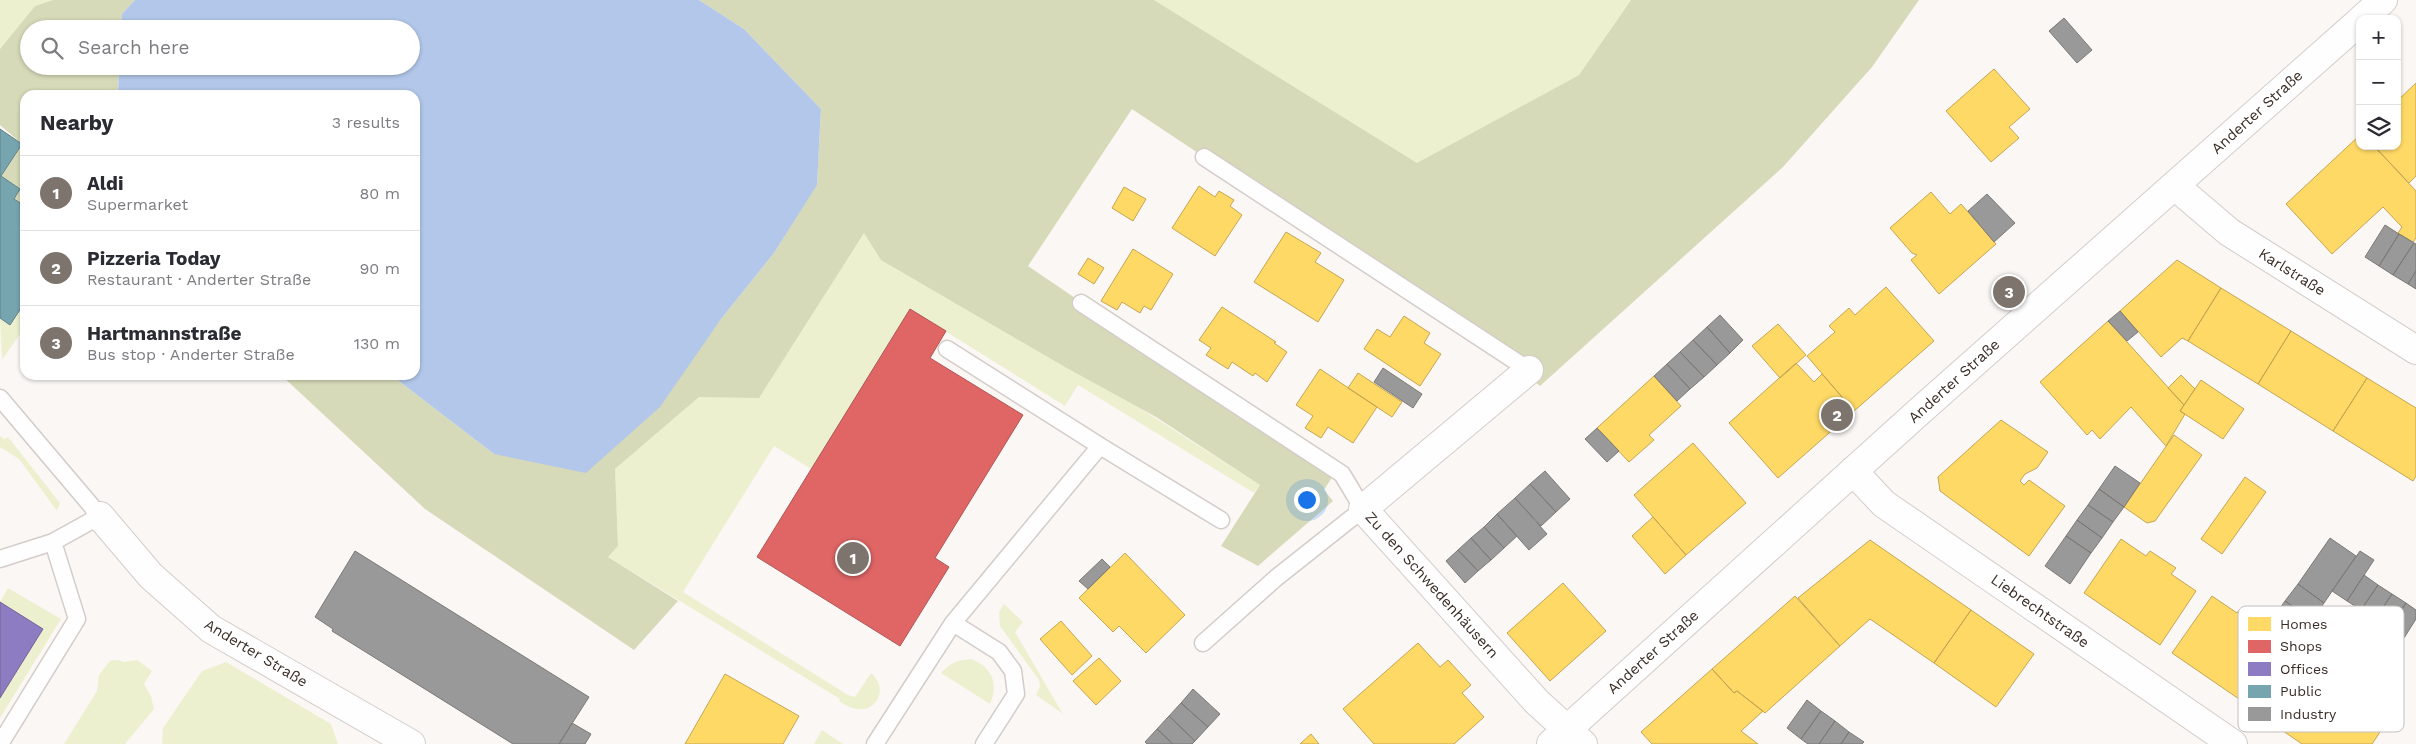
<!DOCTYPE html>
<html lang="en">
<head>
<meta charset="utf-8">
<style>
	body { margin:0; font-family:"Work Sans",sans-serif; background:#f7f7f7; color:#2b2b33 }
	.controls { position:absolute; right:15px; top:15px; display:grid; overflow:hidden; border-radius:10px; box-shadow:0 1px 4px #0004 }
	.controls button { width:45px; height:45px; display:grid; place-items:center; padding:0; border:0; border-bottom:1px solid #e1e1e2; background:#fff; color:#2b2b33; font:25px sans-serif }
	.you { position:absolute; left:1306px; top:499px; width:18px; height:18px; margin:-12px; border:4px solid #fff; border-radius:50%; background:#1a73e8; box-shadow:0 0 0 8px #1a73e833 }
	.badge { display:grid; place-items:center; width:32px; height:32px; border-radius:50%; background:#7e746e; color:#fff; font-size:16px; font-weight:700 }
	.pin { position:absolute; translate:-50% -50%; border:2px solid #fff; box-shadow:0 1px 5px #0006 }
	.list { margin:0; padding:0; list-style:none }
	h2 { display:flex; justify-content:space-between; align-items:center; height:65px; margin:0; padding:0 20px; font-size:21px }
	h2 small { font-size:16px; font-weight:400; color:#7c7c81 }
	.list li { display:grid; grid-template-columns:32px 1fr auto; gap:15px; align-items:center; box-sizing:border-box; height:75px; padding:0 20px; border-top:1px solid #e1e1e2 }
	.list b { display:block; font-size:19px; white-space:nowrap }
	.list p { margin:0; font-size:16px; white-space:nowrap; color:#7c7c81 }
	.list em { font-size:16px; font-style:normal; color:#7c7c81 }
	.icon { flex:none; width:28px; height:28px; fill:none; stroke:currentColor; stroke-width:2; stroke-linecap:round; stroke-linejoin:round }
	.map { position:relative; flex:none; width:2416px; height:744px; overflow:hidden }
	.search { position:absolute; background:#fff; box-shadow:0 1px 4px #0004; left:20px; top:20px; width:400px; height:55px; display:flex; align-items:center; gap:12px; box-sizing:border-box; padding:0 18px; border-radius:28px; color:#7c7c81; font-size:19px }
	.panel { position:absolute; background:#fff; box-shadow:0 1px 4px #0004; left:20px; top:90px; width:400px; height:290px; border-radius:15px }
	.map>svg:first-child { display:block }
	.green { fill:#edf0cf }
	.forest { fill:#d7dab8 }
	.water { fill:#b2c7e9 }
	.homes { fill:#ffd966; stroke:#c4a553 }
	.shops { fill:#e06666; stroke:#ae5553 }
	.offices { fill:#8e7cc3; stroke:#756494 }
	.public { fill:#76a5af; stroke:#648186 }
	.industry { fill:#999; stroke:#7c7976 }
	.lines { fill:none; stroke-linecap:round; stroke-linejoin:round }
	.service-casing { stroke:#d4ccc8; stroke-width:19 }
	.minor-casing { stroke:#d4ccc8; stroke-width:30 }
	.secondary-casing { stroke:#d4ccc8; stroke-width:30 }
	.service { stroke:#fefefe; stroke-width:16 }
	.minor { stroke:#fefefe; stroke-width:28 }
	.secondary { stroke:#fefefe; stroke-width:28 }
	.labels { text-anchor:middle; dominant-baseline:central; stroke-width:5; stroke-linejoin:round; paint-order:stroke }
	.street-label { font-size:15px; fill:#3a2d26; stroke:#fff }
	.key { fill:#fff; stroke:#c4c0be; stroke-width:1 }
	.key-label { font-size:14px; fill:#3a2d26 }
</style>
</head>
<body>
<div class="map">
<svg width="2416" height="744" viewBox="0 0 2416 744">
	<rect width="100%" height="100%" fill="#fbf7f5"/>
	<path class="green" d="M0,0H53L35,6L0,49Z
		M1154,0H1631L1579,75L1417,164Z
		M864,232L1260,485L1254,493L1078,385L1065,406L910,309L811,469L774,446L683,592L848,695L855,697L871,673C892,690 873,725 839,701L840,699L608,557L618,546L615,469L699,397H759Z
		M25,302V327L2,360L0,318L10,325Z
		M0,436L4,439L8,437L60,503L57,511L19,459L0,447Z
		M8,588L61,619L0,718V698L43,629L0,602Z
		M1004,604L1023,622L1015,632L1063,714L1036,695L1040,686L1039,680L1000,626L999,612Z
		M971,659C992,667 999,683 990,704L941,673C950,663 957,660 971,659Z
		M118,660L124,662L137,660L152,671L144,684L151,696L154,709L125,744H64L97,691L99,675L110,661Z
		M226,662L331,724L338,744H162L163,728L202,671Z
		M822,730L843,744H814Z"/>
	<path class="forest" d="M53,0H135L122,14L121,29H29V66H119L118,95H25V206L14,199L20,189L1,176L22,144L0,125V49L35,6Z
		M699,0H1154L1417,163L1579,75L1631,0H1919L1872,67L1783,167L1540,386L1495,351L1132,109L1028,266L1334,474L1324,490L1333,501L1258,566L1221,546L1260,485L1156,417L1065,367L881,260L864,233L759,398L699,397L615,469L618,546L608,557L678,601L634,650L425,509L281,375H391L494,454L721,319L774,253L817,184L821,109L744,29Z"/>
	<path class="water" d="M135,0H699L744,29L821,109L817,185L774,253L721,319L660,407L586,473L494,454L391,375H415V95H118L119,66H411V29H121L122,14Z"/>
	<path class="homes" d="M1994,69L2030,109L2009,127L2019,138L1991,162L1946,111Z
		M2416,83V176L2409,183L2374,146H2397V101Z
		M2360,135V146H2374L2416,191V238L2413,242L2398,233L2402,227L2383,207L2332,254L2286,204Z
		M1199,186L1215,197L1219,191L1234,200L1230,206L1242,215L1215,256L1172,228Z
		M1124,187L1146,199L1133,221L1112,208Z
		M1931,192L1950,214L1961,204L1996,244L1939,294L1911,260L1917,255L1912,253L1890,228Z
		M1286,232L1321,253L1315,262L1344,280L1318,322L1254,282Z
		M1133,249L1173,274L1151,310L1144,306L1140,313L1122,302L1117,310L1101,301Z
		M1088,258L1104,268L1094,284L1078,274Z
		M2177,260L2221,288L2188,341L2182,338L2161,357L2120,311Z
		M1886,287L1934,341L1854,411L1807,356L1835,332L1829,326L1849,308L1855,315Z
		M2221,288L2291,331L2258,384L2188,341Z
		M1222,307L1276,342L1274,343L1287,352L1267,382L1255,373L1253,376L1232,362L1228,369L1206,355L1211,348L1199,340Z
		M1404,316L1430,333L1424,343L1441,354L1420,386L1364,349L1377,329L1390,337Z
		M2108,321L2184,405L2180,411L2185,414L2166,446L2131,407L2100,439L2092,430L2087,435L2040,382Z
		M1778,324L1806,355L1780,378L1752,346Z
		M2291,331L2367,378L2333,431L2258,384Z
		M1796,363L1814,382L1822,374L1854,411L1778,478L1729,423Z
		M1320,369L1377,407L1353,443L1328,427L1321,438L1305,428L1313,416L1296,405Z
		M1358,373L1402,402L1392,417L1348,388Z
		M2181,375L2195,389L2184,405L2168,388Z
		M1654,376L1681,406L1649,435L1654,440L1629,462L1597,428Z
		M2367,378L2416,408V476L2413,481L2333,431Z
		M2201,380L2244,409L2223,439L2180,411Z
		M2001,420L2048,452L2037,468L2025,474L2020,481L2024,485L2029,480L2065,506L2029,556L1940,491L1938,477Z
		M2174,435L2202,455L2155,521L2147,523L2124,507Z
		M1693,443L1746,503L1686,555L1634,495Z
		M2245,477L2266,492L2222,554L2201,539Z
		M1653,517L1686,555L1665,574L1632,536Z
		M2121,539L2146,556L2150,551L2176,568L2171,574L2196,591L2160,645L2084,593Z
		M1870,540L1971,610L1934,663L1870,619L1840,646L1798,598Z
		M1125,553L1185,615L1146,653L1119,626L1113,632L1079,598Z
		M1563,583L1606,631L1550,681L1507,633Z
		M1795,596L1840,646L1765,713L1737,691L1734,693L1712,669Z
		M2212,596L2237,613L2239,610L2246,616L2254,621L2252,624L2279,643L2239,699L2172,653Z
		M1971,610L2034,654L1996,707L1934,663Z
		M1061,621L1092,656L1072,675L1040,639Z
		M1418,643L1440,667L1448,660L1471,685L1462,693L1484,717L1454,744H1374L1343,709Z
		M1099,658L1121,681L1096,705L1073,681Z
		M1712,669L1734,693L1737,691L1763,711L1741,731L1758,744H1652L1641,732Z
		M2305,671L2331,689L2335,685L2360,703L2357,707L2384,726L2372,744H2302L2270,722Z
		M725,674L799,716L783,744H685Z
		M1311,734L1319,744H1300Z"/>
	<path class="shops" d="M910,309L946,331L930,358L1023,415L935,558L949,567L900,646L757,557Z"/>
	<path class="offices" d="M0,602L43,629L0,698Z"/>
	<path class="public" d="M0,129L22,144L1,176L20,189L14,199L25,206V302L10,325L0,318Z"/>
	<path class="industry" d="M2064,18L2092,50L2077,63L2049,31Z
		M1987,194L2015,223L1994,242L1968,211Z
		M2385,225L2399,234L2379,266L2365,257Z
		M2399,234L2414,243L2393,275L2379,266Z
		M2414,243L2416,244V271L2408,284L2393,275Z
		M2416,271V289L2408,284Z
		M2120,311L2138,332L2127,341L2108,321Z
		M1720,315L1743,340L1730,353L1707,327Z
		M1707,327L1730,353L1717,365L1693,340Z
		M1693,340L1717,365L1704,377L1680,352Z
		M1680,352L1704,377L1690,389L1667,364Z
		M1667,364L1690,389L1677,401L1654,376Z
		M1383,368L1422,394L1413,408L1374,382Z
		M1597,428L1619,451L1607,462L1585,439Z
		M2115,466L2140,483L2124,507L2099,489Z
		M1545,471L1570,499L1556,512L1530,484Z
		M1530,484L1556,512L1541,526L1515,498Z
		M2099,489L2124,507L2113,522L2088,505Z
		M1515,498L1547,534L1529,550L1497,514Z
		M2088,505L2113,522L2102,538L2077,520Z
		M1497,514L1517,536L1504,548L1484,527Z
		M2077,520L2102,538L2091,553L2066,536Z
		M1484,527L1504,548L1491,560L1471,538Z
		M2066,536L2091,553L2070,584L2045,566Z
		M1471,538L1491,560L1478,571L1458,550Z
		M2330,538L2356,556L2324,603L2298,584Z
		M1458,550L1478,571L1465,583L1446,561Z
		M355,551L589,697L559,744H513L332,631L333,629L315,617Z
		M2360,551L2374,560L2347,601L2332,591Z
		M1102,559L1110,567L1088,589L1079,581Z
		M2364,575L2378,585L2361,610L2347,601Z
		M2298,584L2324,603L2312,620L2285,601Z
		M2378,585L2392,594L2375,619L2361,610Z
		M2392,594L2406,603L2389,629L2375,619Z
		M2285,601L2312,620L2300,637L2273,618Z
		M2406,603L2416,610V619L2404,638L2389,629Z
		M1193,689L1220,714L1208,727L1181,703Z
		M1807,700L1821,711L1801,739L1787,728Z
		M1181,703L1208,727L1195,741L1169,716Z
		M1821,711L1835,721L1819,744H1808L1801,739Z
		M1169,716L1195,741L1192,744H1173L1157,729Z
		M1835,721L1849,732L1841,744H1819Z
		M572,723L591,734L585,744H559Z
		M1157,729L1173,744H1147L1145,742Z
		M1849,732L1864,742L1862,744H1841Z"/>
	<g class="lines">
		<g class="service-casing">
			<path id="service" d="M1204,157L1529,370
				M1081,303L1342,474L1363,509L1276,578L1203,643
				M947,349L1100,446
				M0,398L100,516L53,542L77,619L0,744
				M0,559L53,542
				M953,623L999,652L1013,671L1016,694L984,744
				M875,744L953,623L1100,446L1221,520"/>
		</g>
		<g class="minor-casing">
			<path id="minor" d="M2175,186L2229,232L2416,350
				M1529,370L1363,509L1537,702L1583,744
				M1853,471L1884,504L2233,744
				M100,516L151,576L211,629L411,744"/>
		</g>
		<g class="secondary-casing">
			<path id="secondary" d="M2362,19L2383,0
				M1551,744L1922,409L2360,21"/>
		</g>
		<use href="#service" class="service"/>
		<use href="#minor" class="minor"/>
		<use href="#secondary" class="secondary"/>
	</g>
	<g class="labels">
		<g class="street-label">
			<text transform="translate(2257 112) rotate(-42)">Anderter Straße</text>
			<text transform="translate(2292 272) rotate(32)">Karlstraße</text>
			<text transform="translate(1954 381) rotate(-42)">Anderter Straße</text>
			<text transform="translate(1432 585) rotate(48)">Zu den Schwedenhäusern</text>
			<text transform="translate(2040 611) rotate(35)">Liebrechtstraße</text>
			<text transform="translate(1653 652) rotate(-42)">Anderter Straße</text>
			<text transform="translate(256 653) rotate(31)">Anderter Straße</text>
		</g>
	</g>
	<rect x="2238" y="606" width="166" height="126" rx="8" class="key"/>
	<rect x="2248" y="617" width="23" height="14" fill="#ffd966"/>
	<rect x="2248" y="640" width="23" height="13" fill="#e06666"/>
	<rect x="2248" y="662" width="23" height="14" fill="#8e7cc3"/>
	<rect x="2248" y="685" width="23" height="13" fill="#76a5af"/>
	<rect x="2248" y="707" width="23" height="14" fill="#999"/>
	<g class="key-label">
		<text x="2280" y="629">Homes</text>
		<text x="2280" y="651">Shops</text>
		<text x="2280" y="674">Offices</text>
		<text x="2280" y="696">Public</text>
		<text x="2280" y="719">Industry</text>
	</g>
</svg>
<div class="controls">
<button>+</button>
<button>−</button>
<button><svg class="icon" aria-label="layers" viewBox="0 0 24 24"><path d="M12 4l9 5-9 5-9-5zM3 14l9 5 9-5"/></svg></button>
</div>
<div class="you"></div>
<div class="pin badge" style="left:853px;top:558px">1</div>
<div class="pin badge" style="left:1837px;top:415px">2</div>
<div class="pin badge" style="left:2009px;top:292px">3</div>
<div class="search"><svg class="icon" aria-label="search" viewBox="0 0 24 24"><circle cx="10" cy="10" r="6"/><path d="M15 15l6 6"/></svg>Search here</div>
<section class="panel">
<h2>Nearby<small>3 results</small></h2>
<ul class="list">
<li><span class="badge">1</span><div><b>Aldi</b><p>Supermarket</p></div><em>80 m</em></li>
<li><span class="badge">2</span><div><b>Pizzeria Today</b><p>Restaurant · Anderter Straße</p></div><em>90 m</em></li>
<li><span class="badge">3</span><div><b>Hartmannstraße</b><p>Bus stop · Anderter Straße</p></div><em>130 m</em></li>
</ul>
</section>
</div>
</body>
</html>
